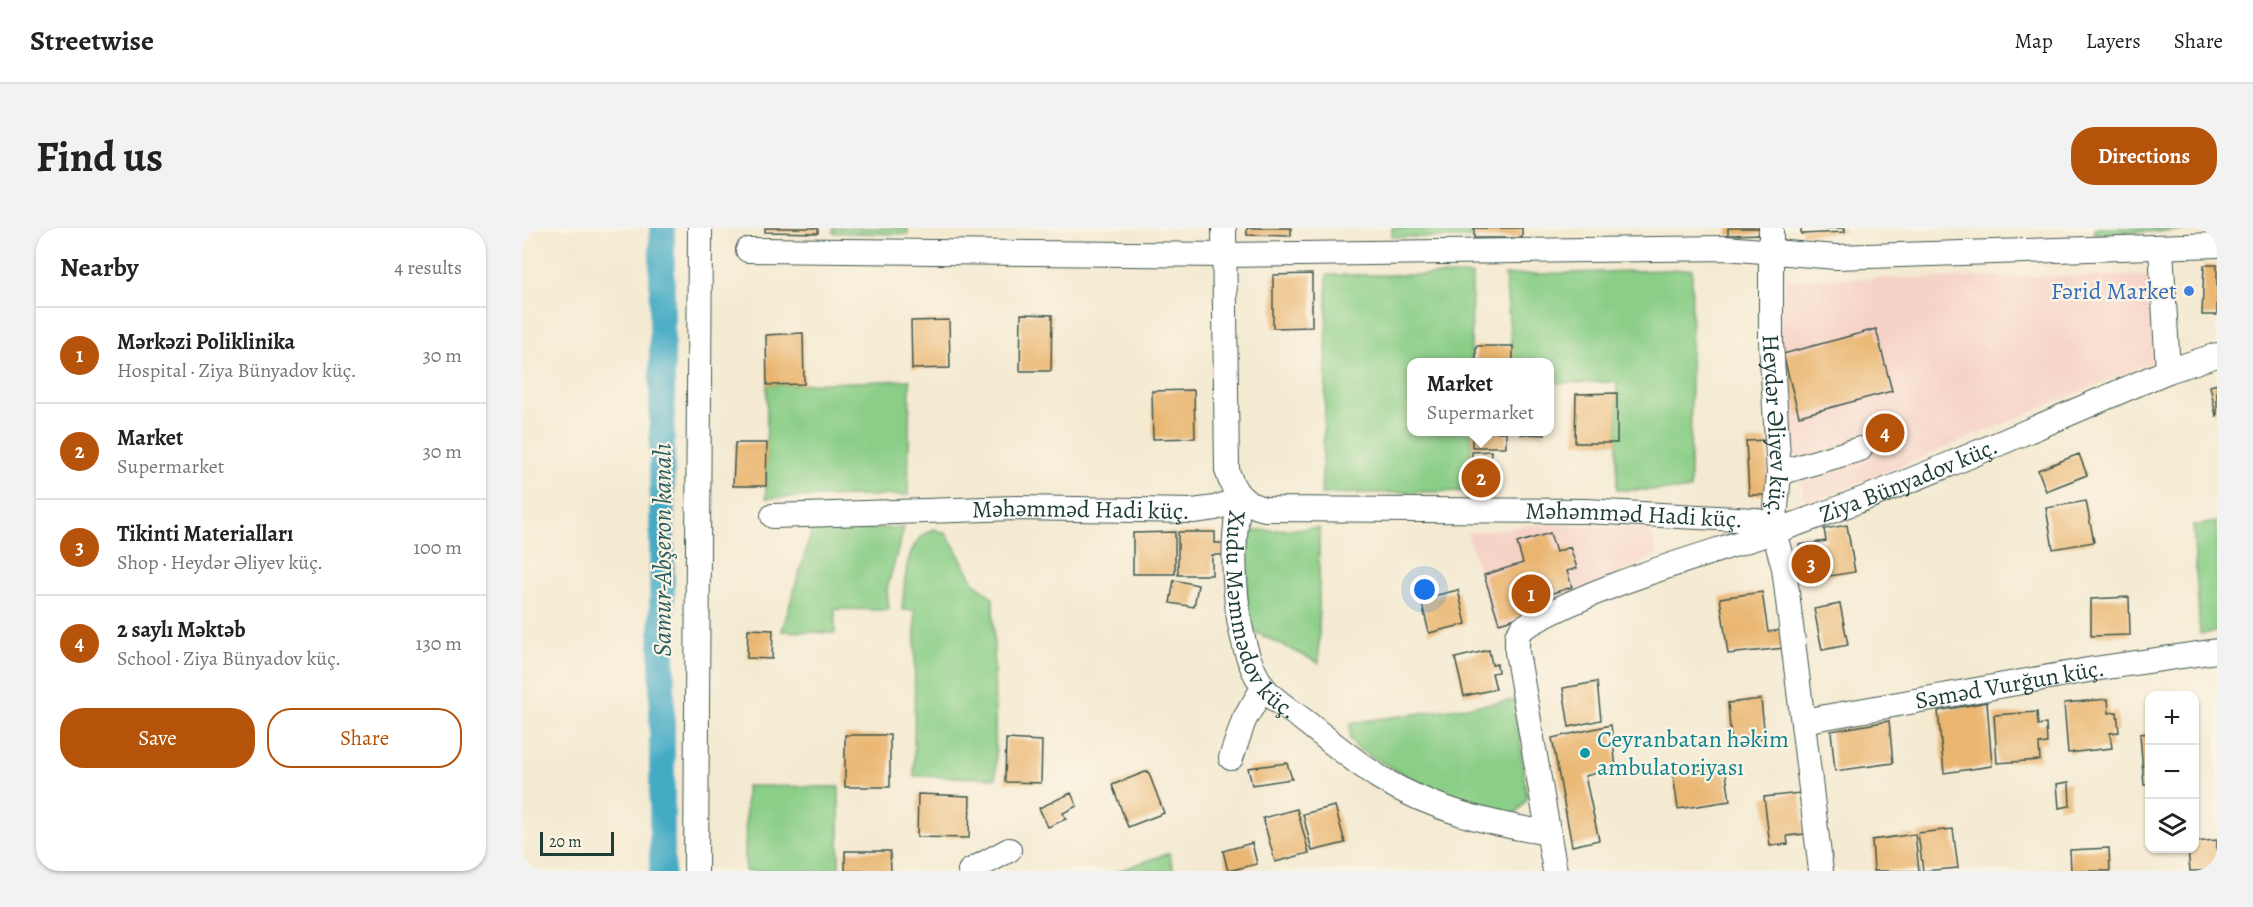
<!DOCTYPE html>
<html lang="en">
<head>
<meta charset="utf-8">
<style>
	body { margin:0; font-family:Alegreya,serif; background:#f2f2f2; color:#222 }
	.controls { position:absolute; right:18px; bottom:18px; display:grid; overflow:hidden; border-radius:12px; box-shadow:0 2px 4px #0004 }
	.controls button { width:54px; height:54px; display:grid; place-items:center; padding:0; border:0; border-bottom:2px solid #e0e0e0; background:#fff; color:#222; font:30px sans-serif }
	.scale { position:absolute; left:18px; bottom:15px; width:74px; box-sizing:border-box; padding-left:6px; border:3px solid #1f3d34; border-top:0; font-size:16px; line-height:21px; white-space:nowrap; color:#1f3d34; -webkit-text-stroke:4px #fcf5e5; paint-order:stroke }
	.you { position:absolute; left:903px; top:362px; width:21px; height:21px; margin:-15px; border:4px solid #fff; border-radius:50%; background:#1a73e8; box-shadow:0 0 0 9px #1a73e833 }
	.badge { display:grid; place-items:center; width:39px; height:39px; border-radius:50%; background:#b45309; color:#fff; font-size:20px; font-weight:700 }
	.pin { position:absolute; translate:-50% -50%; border:3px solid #fff; box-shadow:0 2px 6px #0006 }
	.popup { position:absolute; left:885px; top:130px; width:147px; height:78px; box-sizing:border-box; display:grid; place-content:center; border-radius:12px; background:#fff; filter:drop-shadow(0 2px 4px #0005); font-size:20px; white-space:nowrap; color:#767676 }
	.popup b { font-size:22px; color:#222 }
	.popup::after { content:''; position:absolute; left:50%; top:100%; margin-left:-12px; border:12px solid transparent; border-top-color:#fff }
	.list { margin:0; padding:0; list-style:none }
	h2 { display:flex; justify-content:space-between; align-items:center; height:78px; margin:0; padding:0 24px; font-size:26px }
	h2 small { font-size:20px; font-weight:400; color:#767676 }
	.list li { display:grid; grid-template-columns:39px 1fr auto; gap:18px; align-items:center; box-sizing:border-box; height:96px; padding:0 24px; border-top:2px solid #e0e0e0 }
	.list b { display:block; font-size:22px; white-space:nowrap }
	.list p { margin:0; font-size:20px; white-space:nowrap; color:#767676 }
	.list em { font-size:20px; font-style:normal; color:#767676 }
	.actions { display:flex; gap:12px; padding:18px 24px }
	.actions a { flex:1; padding:14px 0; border:2px solid #b45309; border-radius:24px; text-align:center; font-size:21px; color:#b45309 }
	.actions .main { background:#b45309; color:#fff }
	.icon { flex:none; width:33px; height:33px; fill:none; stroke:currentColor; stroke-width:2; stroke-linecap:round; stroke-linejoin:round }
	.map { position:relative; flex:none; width:1695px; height:643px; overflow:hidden; border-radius:24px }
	header { display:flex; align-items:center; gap:36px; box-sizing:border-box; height:84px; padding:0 30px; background:#fff; border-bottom:2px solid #e0e0e0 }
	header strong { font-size:28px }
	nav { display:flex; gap:33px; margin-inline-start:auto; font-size:21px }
	.intro { display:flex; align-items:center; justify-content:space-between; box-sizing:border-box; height:144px; padding:0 36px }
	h1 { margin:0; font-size:42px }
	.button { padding:15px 27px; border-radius:24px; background:#b45309; color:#fff; font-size:21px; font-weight:700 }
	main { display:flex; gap:36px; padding:0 36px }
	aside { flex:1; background:#fff; border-radius:24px; box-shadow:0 2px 4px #0004 }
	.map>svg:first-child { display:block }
	.built { fill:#f6d1c6 }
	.green { fill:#8ace87; stroke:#54865e; stroke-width:1.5 }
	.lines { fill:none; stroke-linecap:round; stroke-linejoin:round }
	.canal { stroke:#45abc5; stroke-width:26 }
	.building { fill:#e9b570 }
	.minor-casing { stroke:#3f574c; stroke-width:26 }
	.minor { stroke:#fff; stroke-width:24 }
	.shop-dot { fill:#3f7fe0; stroke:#fcf5e5; stroke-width:2 }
	.culture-dot { fill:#0f9aa8; stroke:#fcf5e5; stroke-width:2 }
	.labels { text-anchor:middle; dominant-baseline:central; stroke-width:4.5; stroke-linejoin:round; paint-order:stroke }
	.shop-label { font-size:24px; fill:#366cbe; stroke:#fcf5e5; text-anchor:end }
	.street-label { font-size:24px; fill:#1f3d34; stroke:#fcf5e5 }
	.culture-label { font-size:24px; fill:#0d838f; stroke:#fcf5e5; text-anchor:start }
	.water-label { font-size:26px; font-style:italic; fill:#2a5e60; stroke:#fcf5e5 }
</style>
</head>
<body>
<header>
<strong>Streetwise</strong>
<nav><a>Map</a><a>Layers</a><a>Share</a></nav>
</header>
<div class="intro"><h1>Find us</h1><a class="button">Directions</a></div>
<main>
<aside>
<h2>Nearby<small>4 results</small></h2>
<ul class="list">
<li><span class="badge">1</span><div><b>Mərkəzi Poliklinika</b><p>Hospital · Ziya Bünyadov küç.</p></div><em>30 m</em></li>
<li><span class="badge">2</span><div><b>Market</b><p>Supermarket</p></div><em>30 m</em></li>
<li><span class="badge">3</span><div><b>Tikinti Materialları</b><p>Shop · Heydər Əliyev küç.</p></div><em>100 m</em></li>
<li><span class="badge">4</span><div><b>2 saylı Məktəb</b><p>School · Ziya Bünyadov küç.</p></div><em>130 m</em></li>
</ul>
<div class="actions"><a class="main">Save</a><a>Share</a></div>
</aside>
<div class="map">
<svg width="1695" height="643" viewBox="0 0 1695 643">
	<rect width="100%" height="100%" fill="#fcf5e5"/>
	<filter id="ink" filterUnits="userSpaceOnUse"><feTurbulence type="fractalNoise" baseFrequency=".0167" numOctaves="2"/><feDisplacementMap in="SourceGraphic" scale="12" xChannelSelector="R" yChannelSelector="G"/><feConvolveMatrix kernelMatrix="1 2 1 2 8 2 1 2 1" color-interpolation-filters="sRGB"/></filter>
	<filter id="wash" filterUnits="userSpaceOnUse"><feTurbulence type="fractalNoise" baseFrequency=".008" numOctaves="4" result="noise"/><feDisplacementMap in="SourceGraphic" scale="24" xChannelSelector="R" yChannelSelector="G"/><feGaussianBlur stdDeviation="1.35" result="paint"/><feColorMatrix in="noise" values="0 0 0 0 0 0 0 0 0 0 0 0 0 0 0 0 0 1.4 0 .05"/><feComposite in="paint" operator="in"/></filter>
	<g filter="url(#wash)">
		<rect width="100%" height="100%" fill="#f4ead2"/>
		<path class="built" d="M1628,48L1631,134L1284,277L1253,129L1264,51Z
			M1016,296L1128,301L1135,327L975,404L945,305Z"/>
		<path class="green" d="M311,0H386V6L311,5Z
			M870,0H948V10L870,9Z
			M1572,0H1695V1L1572,6Z
			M1170,41L1168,262H1095V154L1028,155V134H991L983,47Z
			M805,47H950L949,134H890V204H950L948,263L799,266L804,155Z
			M388,152L386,267L244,270L245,157Z
			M1695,294V404L1678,406L1671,298Z
			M382,300L365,361L367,382L313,381V405L260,403L290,302Z
			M797,300V435L727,401L722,303Z
			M412,301L425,306L452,354L471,370L474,550L392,548L393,382H380C384,352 380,315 412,301Z
			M993,472L1005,571L990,590L915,565L836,521L828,511V495Z
			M224,558L317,559V643H223Z
			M647,625L652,643H596Z"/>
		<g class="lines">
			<path class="canal" d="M140,0V643"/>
		</g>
		<g id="blocks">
			<path class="building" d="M243,0H296V5L243,4Z
				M725,0H769V8L725,7Z
				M952,0H1000V10H952Z
				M1206,0H1242V6L1206,7Z
				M1279,0H1323V4L1279,6Z
				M1682,37H1695V87H1680Z
				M790,46V99L751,100V47Z
				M499,86L530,87L529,143H498Z
				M427,92L428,140L390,141L389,93Z
				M1354,101L1370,163L1277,188L1261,126Z
				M281,105L282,156L245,157L244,107Z
				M954,118H991V134H954Z
				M1695,156V188H1694L1688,158Z
				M672,162L673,210L631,211L630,163Z
				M1095,165V215H1053L1054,166Z
				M950,204H984V219H950Z
				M1000,204H1023V207L999,206Z
				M1245,212L1247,267H1227L1224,213Z
				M213,215H245L244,258H211Z
				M969,223V263H948L950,224Z
				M1557,226L1565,247L1524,263L1516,242Z
				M1564,273L1572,314L1531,321L1524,280Z
				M1325,297L1333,344L1282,352L1277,317L1304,313L1302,301Z
				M653,304V346H611V305Z
				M656,304H693V315H701V327H690V347H656Z
				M1028,305L1034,324L1048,319L1055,340L1045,343L1050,359L1011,371L1014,384L977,395L962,347L1001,335L995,315Z
				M652,352L676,357L672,379L648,375Z
				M936,362L944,396L907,405L899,371Z
				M1240,364L1246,404L1260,402L1262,420L1206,426L1198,370Z
				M1607,369L1608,407L1569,408V371Z
				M1318,376L1326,417L1300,422L1292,381Z
				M226,401L251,402L250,431L225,430Z
				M967,422L970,437L975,436L976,444L970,445L974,461L942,468L933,430Z
				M1075,454L1079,492L1047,499L1041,460Z
				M1239,471L1243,510L1209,513L1206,475Z
				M1586,471L1587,485L1595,484L1597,504L1588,505L1590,520L1546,525L1542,475Z
				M1465,474L1470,538L1422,545L1416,483Z
				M1515,484L1516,497L1524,496L1525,515L1517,516L1518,532L1475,535L1472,487Z
				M1367,493L1371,535L1313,543L1309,503Z
				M1089,497L1094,540L1063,548L1077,612L1050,618L1030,510Z
				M1628,505V557H1622L1618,506Z
				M323,507H368V559H323Z
				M484,511L520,513L519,555L483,554Z
				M765,535L770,551L730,557L726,540Z
				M1203,538L1208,573L1156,581L1151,546Z
				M626,543L642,585L606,599L590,557Z
				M1547,554L1548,578L1537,580L1535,556Z
				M549,565L555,578L541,585L544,591L526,599L517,580Z
				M1278,565L1283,606L1265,608L1266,616L1248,618L1242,569Z
				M396,566L448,568L447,610L395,609Z
				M813,578L823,615L790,623L781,586Z
				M775,581L787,625L753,634L741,590Z
				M1431,601L1436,640L1401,643L1396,605Z
				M1393,606L1397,643H1352L1350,612Z
				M1695,612V643H1668L1666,621H1672V614Z
				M730,615L735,636L706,643L701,623Z
				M1587,620L1588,643H1549L1548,622Z
				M323,623H368L369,643H323Z"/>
		</g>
	</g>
	<g filter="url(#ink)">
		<use href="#blocks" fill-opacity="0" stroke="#3f574c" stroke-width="1.5"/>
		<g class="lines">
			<g class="minor-casing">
				<g id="minor">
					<path id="s1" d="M702,0L705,242C711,263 720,276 743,281L1063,283L1233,292L1244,296L1252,304"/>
					<path id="s2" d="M1249,0V114L1257,245L1252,304L1262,340L1299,643"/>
					<path d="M1639,21L1646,143"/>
					<path d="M226,22L702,27L1203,20L1314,29L1695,17"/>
					<path d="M1257,245L1338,221"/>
					<path id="s3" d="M718,271C707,320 711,415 740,457C749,472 772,484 785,495C809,514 833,534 858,550C910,581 967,596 1027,605"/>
					<path id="s4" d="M251,288L494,280L671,283L693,280L718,271"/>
					<path id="s5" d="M1281,493L1572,441L1695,423"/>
					<path d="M709,530L722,492L741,460"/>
					<path d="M174,643L178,0"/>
					<path d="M448,643L487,622"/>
					<path id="s6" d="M1033,643L995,424V408L1000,400C1089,349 1190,327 1285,292C1407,248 1526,194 1646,143L1695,127"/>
				</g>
			</g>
			<use href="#minor" class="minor"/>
		</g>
	</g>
	<circle class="shop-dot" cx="1667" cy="63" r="6"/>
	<circle class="culture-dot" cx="1063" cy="525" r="6"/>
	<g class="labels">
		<g class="shop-label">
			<text x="1655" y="63">Fərid Market</text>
		</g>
		<g class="street-label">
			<text stroke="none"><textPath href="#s2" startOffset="198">Heydər Əliyev küç.</textPath></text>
			<text stroke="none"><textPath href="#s6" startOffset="662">Ziya Bünyadov küç.</textPath></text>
			<text stroke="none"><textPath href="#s4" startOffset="308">Məhəmməd Hadi küç.</textPath></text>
			<text stroke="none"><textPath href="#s1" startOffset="669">Məhəmməd Hadi küç.</textPath></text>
			<text stroke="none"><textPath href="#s3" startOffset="123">Xudu Məmmədov küç.</textPath></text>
			<text stroke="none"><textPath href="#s5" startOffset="210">Səməd Vurğun küç.</textPath></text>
		</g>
		<g class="culture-label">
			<text x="1075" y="511">Ceyranbatan həkim<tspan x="1075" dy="28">ambulatoriyası</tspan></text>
		</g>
		<g class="water-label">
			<text transform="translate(140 322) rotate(-90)">Samur-Abşeron kanalı</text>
		</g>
	</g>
</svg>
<div class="controls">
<button>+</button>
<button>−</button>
<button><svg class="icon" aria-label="layers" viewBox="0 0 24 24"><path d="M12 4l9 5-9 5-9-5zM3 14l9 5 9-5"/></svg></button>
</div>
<div class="scale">20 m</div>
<div class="you"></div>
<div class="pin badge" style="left:1009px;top:366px">1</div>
<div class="pin badge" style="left:959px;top:250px">2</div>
<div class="popup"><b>Market</b>Supermarket</div>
<div class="pin badge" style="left:1289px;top:336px">3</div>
<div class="pin badge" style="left:1363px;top:205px">4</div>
</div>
</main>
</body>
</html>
